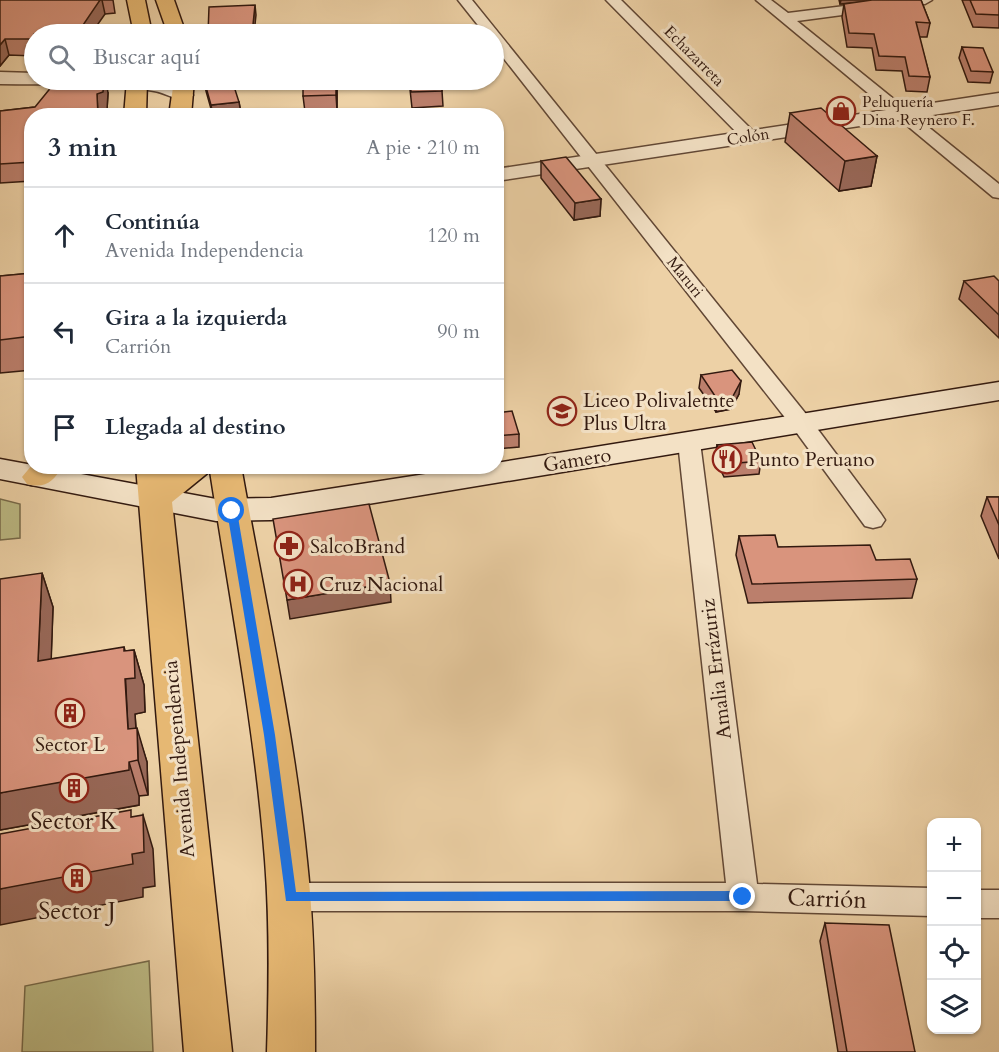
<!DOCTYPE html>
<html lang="es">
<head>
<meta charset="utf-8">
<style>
	body { margin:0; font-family:Cardo,serif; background:#f6f6f7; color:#1f2937 }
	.controls { position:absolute; right:18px; bottom:18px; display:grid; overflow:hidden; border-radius:12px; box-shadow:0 2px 4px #0004 }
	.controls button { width:54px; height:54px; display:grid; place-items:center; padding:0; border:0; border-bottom:2px solid #e0e1e3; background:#fff; color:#1f2937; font:30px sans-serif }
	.stop { position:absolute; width:18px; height:18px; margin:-14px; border:4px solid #1a73e8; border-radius:50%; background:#fff }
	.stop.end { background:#1a73e8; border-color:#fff; box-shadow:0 2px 6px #0008 }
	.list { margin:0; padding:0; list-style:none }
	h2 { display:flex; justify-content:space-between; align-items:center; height:78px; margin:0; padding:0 24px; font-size:26px }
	h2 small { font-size:20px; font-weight:400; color:#747a83 }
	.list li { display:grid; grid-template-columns:39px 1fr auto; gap:18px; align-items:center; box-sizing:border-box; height:96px; padding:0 24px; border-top:2px solid #e0e1e3 }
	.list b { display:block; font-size:22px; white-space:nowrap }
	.list p { margin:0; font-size:20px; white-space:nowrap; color:#747a83 }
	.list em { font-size:20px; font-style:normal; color:#747a83 }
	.icon { flex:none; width:33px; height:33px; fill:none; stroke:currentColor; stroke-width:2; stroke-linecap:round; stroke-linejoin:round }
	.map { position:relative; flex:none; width:999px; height:1052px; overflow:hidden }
	.search { position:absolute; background:#fff; box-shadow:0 2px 4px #0004; left:24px; top:24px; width:480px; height:66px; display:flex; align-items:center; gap:15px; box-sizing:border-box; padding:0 21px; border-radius:33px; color:#747a83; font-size:22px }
	.panel { position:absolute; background:#fff; box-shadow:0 2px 4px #0004; left:24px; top:108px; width:480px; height:366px; border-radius:24px }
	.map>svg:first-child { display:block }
	.green { fill:#bcba84; stroke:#776a4a; stroke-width:1.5 }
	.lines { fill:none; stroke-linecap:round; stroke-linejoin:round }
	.minor-casing { stroke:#614735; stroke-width:3 }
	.tertiary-casing { stroke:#614735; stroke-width:3 }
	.secondary-casing { stroke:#32190f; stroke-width:3 }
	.primary-casing { stroke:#32190f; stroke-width:3 }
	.minor { fill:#f3e1c5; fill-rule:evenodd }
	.tertiary { fill:#f3e1c5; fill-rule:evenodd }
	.secondary { fill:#f3e1c5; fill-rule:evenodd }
	.primary { fill:#e6b873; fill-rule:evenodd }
	.wall { fill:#bb7f6c; stroke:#32190f; stroke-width:1.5 }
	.shaded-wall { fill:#986858; stroke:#32190f; stroke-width:1.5 }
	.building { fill:#d9947d; stroke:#32190f; stroke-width:1.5 }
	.route { fill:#1a73e8 }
	.labels { text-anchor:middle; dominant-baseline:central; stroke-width:6; stroke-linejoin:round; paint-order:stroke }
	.far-street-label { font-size:16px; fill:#32190f; stroke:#f3e1c5 }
	.far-poi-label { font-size:16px; fill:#32190f; stroke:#f3e1c5; text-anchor:start }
	.poi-label { font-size:20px; fill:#32190f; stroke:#f3e1c5; text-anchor:start }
	.street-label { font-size:20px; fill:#32190f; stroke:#f3e1c5 }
	.near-poi-label { font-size:24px; fill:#32190f; stroke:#f3e1c5 }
	.near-street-label { font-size:24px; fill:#32190f; stroke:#f3e1c5 }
</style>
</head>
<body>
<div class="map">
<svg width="999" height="1052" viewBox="0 0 999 1052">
	<rect width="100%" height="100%" fill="#edd1a6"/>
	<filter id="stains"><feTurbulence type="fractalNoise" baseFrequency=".00333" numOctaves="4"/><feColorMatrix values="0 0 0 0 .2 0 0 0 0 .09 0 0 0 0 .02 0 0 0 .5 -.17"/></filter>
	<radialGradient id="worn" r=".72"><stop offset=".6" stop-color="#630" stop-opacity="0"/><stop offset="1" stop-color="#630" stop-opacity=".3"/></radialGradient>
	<path class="green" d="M0,499L20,504V538L0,540Z
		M149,961L153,1052H22L25,986Z"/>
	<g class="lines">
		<g class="minor-casing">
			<path id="minor" d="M458,0H472L810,419L881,514L885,520L881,526L873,528L865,526L794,429L494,46V34H485Z
				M606,0H621L756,134L758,137L756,140H744Z
				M756,0H771L788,13L893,0H932L925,4L797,21L999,184V198L993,197Z
				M689,435L697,437L700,442L757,884L932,888V916L743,911H290L279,907L274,897L279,887L290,883H726L678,442L681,437Z
				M976,890H999V918H976Z"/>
		</g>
		<g class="tertiary-casing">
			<path id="tertiary" d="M0,72L34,73V80C65,80 176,71 193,95L190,99C177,102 167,93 154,91C104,82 51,85 0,84Z
				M999,93V105L496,181V169Z"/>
		</g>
		<g class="secondary-casing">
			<path id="secondary" d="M999,382V400L271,520L216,521L0,479V459L216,499L271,498L477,466H496V463Z"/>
		</g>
		<g class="primary-casing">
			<path id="primary" d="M127,0H145L152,34H134Z
				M156,0H174L186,34H168Z
				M127,80H147L146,116H124Z
				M174,80H194L191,116H169Z
				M32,465V466H63C53,482 45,489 27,484L22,477Z
				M136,466H168V472L177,466H241C264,597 294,729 307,861C314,925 315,988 315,1052H267C269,988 270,924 265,860C255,730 230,600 210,471L172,502L232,1052H184Z"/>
		</g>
		<use href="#minor" class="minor"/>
		<use href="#tertiary" class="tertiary"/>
		<use href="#secondary" class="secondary"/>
		<use href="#primary" class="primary"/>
	</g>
	<path class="wall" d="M0,0H113L115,13L105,14L34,34V56L9,55L0,66Z
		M839,0H921L930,23L927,37H919L930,77L927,92L906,91L902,71L876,70L872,48L847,47L842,17L844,4H840Z
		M962,0H999V28L973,27Z
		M962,47L993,72L990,83L968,82L959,58Z
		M204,80L239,102L241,113L213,116L206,91Z
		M337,80V110L305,112L303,96Z
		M409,80H441L442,91L443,106L412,108Z
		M108,93L107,110L101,112V116H32V181L0,183V111L35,107Z
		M790,113L877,156L871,186L839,191L785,142Z
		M541,161L601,199L600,216L574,220L541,178Z
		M32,273V370L0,373V276Z
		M964,281H999V338L959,299Z
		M701,375L739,394L731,409L716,412L699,388Z
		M496,413L519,434V447L496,449Z
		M717,445L761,461L759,474L724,477L715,458Z
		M987,497H999V559L981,516Z
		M739,536L778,547L876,560L917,579L912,598L748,603L736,555Z
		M42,573L53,607L51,659L134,650L144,685L145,712L135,714L136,728L147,762L148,795L139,796V805L0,830Z
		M825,923L915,1052H838L820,941Z"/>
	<path class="shaded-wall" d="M100,0H102L105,14L91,34H69Z
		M841,0H888L840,4Z
		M255,5L256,15L254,34H252Z
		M5,39L9,55L0,66V45Z
		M104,80H106L108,93L107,110L101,112V116H98L97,94Z
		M336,80H337V110L336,95Z
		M239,102L241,113L213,116L211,105Z
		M877,156L871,186L839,191L845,161Z
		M601,199L600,216L574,220L575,203Z
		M741,381L739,394L731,409L716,412L717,399Z
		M42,573L53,607L50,695L38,661Z
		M390,583L391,602L290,619L287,600Z
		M124,647L133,678L134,650L144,685L145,712L135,714L138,761L128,729Z
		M137,728L147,762L148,795L138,760Z
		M129,762L139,796V805L0,830V793Z
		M143,815L153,849L155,886L143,888V897L0,925V889L132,854Z"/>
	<path class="building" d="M0,0H100L79,31L71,32L69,34H34V39H5L0,45Z
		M872,0H921L930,23L916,22L930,77L909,76L905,57L879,56L874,34L849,33L844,4Z
		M970,0H999V15L976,14Z
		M255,5L252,34H208L209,7Z
		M962,47L983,48L993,72L971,71Z
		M57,80H104L103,92L97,94L98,116H32V162L0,164V111L35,107Z
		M204,80H232L239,102L211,105Z
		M303,80H336V95L303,96Z
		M410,80H441L442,91L411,92Z
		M821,108L877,156L845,161L790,113Z
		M566,157L601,199L575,203L541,161Z
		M32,273V336L0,340V276Z
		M994,276L999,281V315L964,281Z
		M732,370L741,381L733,396L717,399L701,375Z
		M512,411L519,434L496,436V413Z
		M752,442L761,461L726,464L717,445Z
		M987,497H999V525Z
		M369,504L390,583L287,600L273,519Z
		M775,535L778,547L870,545L876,560L910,559L917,579L752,584L739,536Z
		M42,573L38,661L124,647V651L134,650L135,678L125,679L128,729L137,728L138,760L129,762V770L0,793V579Z
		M131,810V817L143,815L144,852L132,854L133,864L0,889V834Z
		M825,923L889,925L915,1052H847Z"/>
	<path class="route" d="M232,508L237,511L275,735L296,892L743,891L749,897L747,901H286L264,735L227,511Z"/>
	<defs>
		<g id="shop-ring" transform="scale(1.5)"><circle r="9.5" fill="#f3e1c5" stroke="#8f2418" stroke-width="1.5"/><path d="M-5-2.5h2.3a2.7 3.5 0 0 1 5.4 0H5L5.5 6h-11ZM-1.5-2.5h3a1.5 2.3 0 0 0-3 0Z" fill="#8f2418"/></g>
		<g id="school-ring" transform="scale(1.5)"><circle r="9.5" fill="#f3e1c5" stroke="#8f2418" stroke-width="1.5"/><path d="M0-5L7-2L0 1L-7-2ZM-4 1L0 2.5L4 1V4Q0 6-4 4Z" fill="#8f2418"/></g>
		<g id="restaurant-ring" transform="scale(1.5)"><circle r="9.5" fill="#f3e1c5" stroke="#8f2418" stroke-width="1.5"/><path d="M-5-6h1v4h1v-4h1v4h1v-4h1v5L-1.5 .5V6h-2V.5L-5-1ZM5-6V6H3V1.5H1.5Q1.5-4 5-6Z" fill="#8f2418"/></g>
		<g id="pharmacy-ring" transform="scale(1.5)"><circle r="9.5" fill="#f3e1c5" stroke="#8f2418" stroke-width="1.5"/><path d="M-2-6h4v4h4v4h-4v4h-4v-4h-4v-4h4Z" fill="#8f2418"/></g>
		<g id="hospital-ring" transform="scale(1.5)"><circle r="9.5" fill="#f3e1c5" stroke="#8f2418" stroke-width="1.5"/><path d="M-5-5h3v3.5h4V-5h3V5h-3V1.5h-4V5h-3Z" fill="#8f2418"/></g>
		<g id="building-ring" transform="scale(1.5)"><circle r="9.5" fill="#f3e1c5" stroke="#8f2418" stroke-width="1.5"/><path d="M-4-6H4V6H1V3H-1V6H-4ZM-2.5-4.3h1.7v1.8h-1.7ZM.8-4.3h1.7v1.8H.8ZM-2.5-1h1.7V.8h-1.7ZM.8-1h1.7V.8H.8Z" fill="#8f2418"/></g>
	</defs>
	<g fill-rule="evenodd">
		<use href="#shop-ring" x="841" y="111"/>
		<use href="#school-ring" x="562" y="411"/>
		<use href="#restaurant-ring" x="727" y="459"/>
		<use href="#pharmacy-ring" x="289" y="546"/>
		<use href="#hospital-ring" x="298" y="584"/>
		<use href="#building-ring" x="70" y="713"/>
		<use href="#building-ring" x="74" y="788"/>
		<use href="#building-ring" x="77" y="878"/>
	</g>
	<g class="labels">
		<g class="far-street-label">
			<text transform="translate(694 56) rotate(45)">Echazarreta</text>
			<text transform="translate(748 137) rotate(-9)">Colón</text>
			<text transform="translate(685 277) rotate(51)">Maruri</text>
		</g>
		<g class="far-poi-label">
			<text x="862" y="102">Peluquería<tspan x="862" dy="18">Dina Reynero F.</tspan></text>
		</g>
		<g class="poi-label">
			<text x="583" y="400">Liceo Polivaletnte<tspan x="583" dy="23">Plus Ultra</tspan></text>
			<text x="748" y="459">Punto Peruano</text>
			<text x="310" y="546">SalcoBrand</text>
			<text x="319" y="584">Cruz Nacional</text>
			<text x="70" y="744" text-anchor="middle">Sector L</text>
		</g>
		<g class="street-label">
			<text transform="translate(577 460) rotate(-9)">Gamero</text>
			<text transform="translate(716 669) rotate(-97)">Amalia Errázuriz</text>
			<text transform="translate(179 759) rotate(-95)">Avenida Independencia</text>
		</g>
		<g class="near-poi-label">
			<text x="74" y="821">Sector K</text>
			<text x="77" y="911">Sector J</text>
		</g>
		<g class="near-street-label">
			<text transform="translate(827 899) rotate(2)">Carrión</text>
		</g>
	</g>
	<rect width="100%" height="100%" filter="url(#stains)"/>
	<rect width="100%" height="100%" fill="url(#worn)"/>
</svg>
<div class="controls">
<button>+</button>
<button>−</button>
<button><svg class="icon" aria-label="locate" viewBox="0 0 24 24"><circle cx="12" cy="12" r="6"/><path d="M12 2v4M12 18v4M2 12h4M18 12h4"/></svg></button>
<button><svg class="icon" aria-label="layers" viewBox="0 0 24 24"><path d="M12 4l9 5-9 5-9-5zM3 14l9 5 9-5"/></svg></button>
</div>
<div class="stop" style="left:232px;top:511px"></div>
<div class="stop end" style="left:743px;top:897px"></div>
<div class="search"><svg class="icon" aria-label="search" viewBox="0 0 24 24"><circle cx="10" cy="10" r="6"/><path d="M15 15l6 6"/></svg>Buscar aquí</div>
<section class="panel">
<h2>3 min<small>A pie · 210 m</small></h2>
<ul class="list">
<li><svg class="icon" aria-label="ahead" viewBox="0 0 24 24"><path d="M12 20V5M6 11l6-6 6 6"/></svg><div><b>Continúa</b><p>Avenida Independencia</p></div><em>120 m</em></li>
<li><svg class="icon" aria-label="left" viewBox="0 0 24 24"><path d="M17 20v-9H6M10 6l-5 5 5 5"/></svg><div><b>Gira a la izquierda</b><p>Carrión</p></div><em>90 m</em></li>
<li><svg class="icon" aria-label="arrive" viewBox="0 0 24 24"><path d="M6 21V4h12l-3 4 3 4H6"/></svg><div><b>Llegada al destino</b></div></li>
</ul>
</section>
</div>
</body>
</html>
